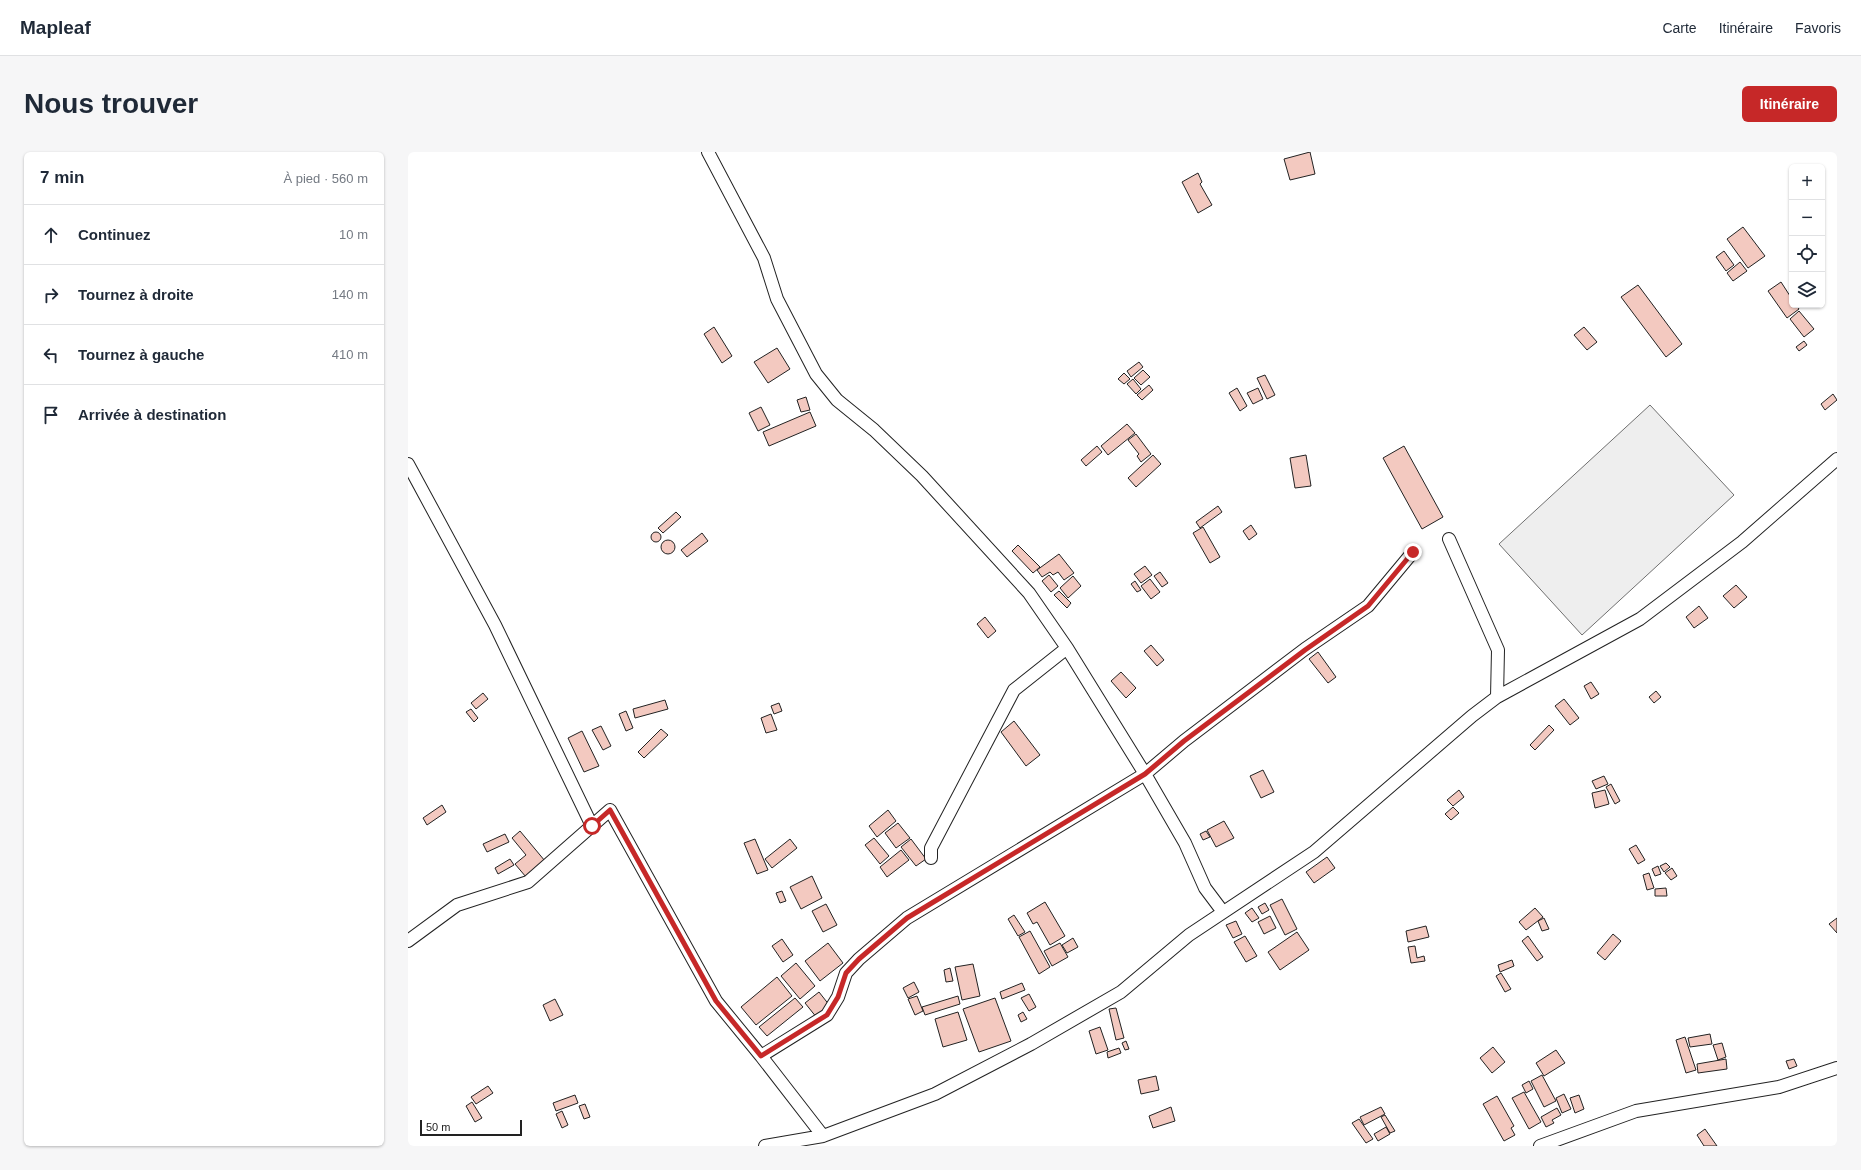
<!DOCTYPE html>
<html lang="fr">
<head>
<meta charset="utf-8">
<style>
	body { margin:0; font-family:Arial,sans-serif; background:#f6f6f7; color:#1f2937 }
	.controls { position:absolute; right:12px; top:12px; display:grid; overflow:hidden; border-radius:6px; box-shadow:0 1px 3px #0004 }
	.controls button { width:36px; height:36px; display:grid; place-items:center; padding:0; border:0; border-bottom:1px solid #e0e1e3; background:#fff; color:#1f2937; font:20px sans-serif }
	.scale { position:absolute; left:12px; bottom:10px; width:102px; box-sizing:border-box; padding-left:4px; border:2px solid #222; border-top:0; font-size:11px; line-height:14px; white-space:nowrap; color:#222; -webkit-text-stroke:3px #fff; paint-order:stroke }
	.stop { position:absolute; width:12px; height:12px; margin:-9px; border:3px solid #c62828; border-radius:50%; background:#fff }
	.stop.end { background:#c62828; border-color:#fff; box-shadow:0 1px 4px #0008 }
	.list { margin:0; padding:0; list-style:none }
	h2 { display:flex; justify-content:space-between; align-items:center; height:52px; margin:0; padding:0 16px; font-size:17px }
	h2 small { font-size:13px; font-weight:400; color:#747a83 }
	.list li { display:grid; grid-template-columns:26px 1fr auto; gap:12px; align-items:center; box-sizing:border-box; height:60px; padding:0 16px; border-top:1px solid #e0e1e3 }
	.list b { display:block; font-size:15px; white-space:nowrap }
	.list em { font-size:13px; font-style:normal; color:#747a83 }
	.icon { flex:none; width:22px; height:22px; fill:none; stroke:currentColor; stroke-width:2; stroke-linecap:round; stroke-linejoin:round }
	.map { position:relative; flex:none; width:1429px; height:994px; overflow:hidden; border-radius:6px }
	header { display:flex; align-items:center; gap:24px; box-sizing:border-box; height:56px; padding:0 20px; background:#fff; border-bottom:1px solid #e0e1e3 }
	header strong { font-size:19px }
	nav { display:flex; gap:22px; margin-inline-start:auto; font-size:14px }
	.intro { display:flex; align-items:center; justify-content:space-between; box-sizing:border-box; height:96px; padding:0 24px }
	h1 { margin:0; font-size:28px }
	.button { padding:10px 18px; border-radius:6px; background:#c62828; color:#fff; font-size:14px; font-weight:700 }
	main { display:flex; gap:24px; padding:0 24px }
	aside { flex:1; background:#fff; border-radius:6px; box-shadow:0 1px 3px #0004 }
	.map>svg:first-child { display:block }
	.green { fill:#eee; stroke:#6f6f6f }
	.building { fill:#f3c9c0; stroke:#222 }
	.lines { fill:none; stroke-linecap:round; stroke-linejoin:round }
	.minor-casing { stroke:#222; stroke-width:14 }
	.minor { stroke:#fff; stroke-width:12 }
	.route { stroke:#c62828; stroke-width:5 }
</style>
</head>
<body>
<header>
<strong>Mapleaf</strong>
<nav><a>Carte</a><a>Itinéraire</a><a>Favoris</a></nav>
</header>
<div class="intro"><h1>Nous trouver</h1><a class="button">Itinéraire</a></div>
<main>
<aside>
<h2>7 min<small>À pied · 560 m</small></h2>
<ul class="list">
<li><svg class="icon" aria-label="ahead" viewBox="0 0 24 24"><path d="M12 20V5M6 11l6-6 6 6"/></svg><div><b>Continuez</b></div><em>10 m</em></li>
<li><svg class="icon" aria-label="right" viewBox="0 0 24 24"><path d="M7 20v-9h11M14 6l5 5-5 5"/></svg><div><b>Tournez à droite</b></div><em>140 m</em></li>
<li><svg class="icon" aria-label="left" viewBox="0 0 24 24"><path d="M17 20v-9H6M10 6l-5 5 5 5"/></svg><div><b>Tournez à gauche</b></div><em>410 m</em></li>
<li><svg class="icon" aria-label="arrive" viewBox="0 0 24 24"><path d="M6 21V4h12l-3 4 3 4H6"/></svg><div><b>Arrivée à destination</b></div></li>
</ul>
</aside>
<div class="map">
<svg width="1429" height="994" viewBox="0 0 1429 994">
	<rect width="100%" height="100%" fill="#fff"/>
	<path class="green" d="M1242,253L1326,343L1174,483L1091,392Z"/>
	<path class="building" d="M902,0L907,22L882,28L876,7Z
		M790,21L794,30L792,32L804,53L790,61L774,30Z
		M1335,75L1357,104L1340,116L1319,87Z
		M1316,99L1326,113L1318,119L1308,105Z
		M1332,110L1339,119L1325,129L1319,121Z
		M1373,130L1384,147V153H1388L1391,157L1379,166L1360,139Z
		M1230,133L1274,192L1258,205L1213,145Z
		M1391,159L1406,177L1396,185L1382,167Z
		M306,175L324,204L314,211L296,182Z
		M1176,175L1189,190L1179,198L1166,183Z
		M1396,189L1399,193L1391,199L1388,195Z
		M369,196L382,217L360,231L346,210Z
		M731,210L735,215L723,225L719,219Z
		M735,218L742,225L733,233L726,226Z
		M716,221L722,227L716,232L710,227Z
		M857,223L867,243L859,247L849,226Z
		M725,227L733,237L728,242L719,232Z
		M741,233L745,238L734,248L729,243Z
		M829,236L839,254L832,259L821,241Z
		M850,236L855,247L845,252L839,241Z
		M1425,242L1429,248L1417,258L1413,252Z
		M398,245L402,258L393,260L389,248Z
		M353,255L362,273L350,279L341,261Z
		M402,260L408,274L361,294L355,280Z
		M719,272L727,281L700,303L693,294Z
		M728,282L743,302L733,310L729,304L731,302L720,288Z
		M689,294L694,300L678,314L673,308Z
		M996,294L1035,365L1014,377L975,306Z
		M745,303L753,312L728,335L720,326Z
		M898,303L903,334L887,336L882,306Z
		M810,354L814,360L792,376L788,370Z
		M268,360L273,365L255,381L250,376Z
		M843,373L849,382L841,388L835,379Z
		M795,375L812,405L802,411L785,381Z
		M243 385a5 5 0 1 1 10 0a5 5 0 1 1-10 0Z
		M294,381L300,389L279,405L273,398Z
		M253 395a7 7 0 1 1 14 0a7 7 0 1 1-14 0Z
		M610,393L632,415L625,421L604,399Z
		M651,402L666,421L656,428L650,420L645,423L642,420L634,425L629,418Z
		M737,414L744,423L733,431L726,422Z
		M752,420L760,431L754,435L746,424Z
		M641,423L650,434L643,440L634,429Z
		M665,424L673,434L660,446L652,436Z
		M742,427L752,440L743,447L733,434Z
		M727,429L733,438L729,440L723,432Z
		M1328,433L1339,445L1326,456L1315,444Z
		M651,439L663,451L659,456L646,443Z
		M1291,454L1300,466L1286,476L1278,465Z
		M577,465L588,479L580,486L569,472Z
		M743,493L756,508L749,514L736,499Z
		M910,500L928,525L920,531L901,507Z
		M713,520L728,536L718,546L703,529Z
		M1183,530L1191,542L1183,547L1176,534Z
		M1248,539L1253,545L1246,551L1241,545Z
		M75,541L80,547L68,557L63,551Z
		M1156,547L1171,566L1162,573L1147,554Z
		M257,548L260,557L227,566L225,557Z
		M371,551L374,559L366,562L363,554Z
		M63,557L70,566L66,570L58,560Z
		M218,559L225,576L218,579L211,562Z
		M363,562L369,578L358,581L353,566Z
		M606,569L632,603L618,614L593,580Z
		M1141,573L1146,578L1127,598L1122,593Z
		M193,574L203,594L195,598L184,578Z
		M253,577L260,583L236,606L230,600Z
		M174,579L191,614L176,620L160,586Z
		M855,618L866,640L853,646L842,624Z
		M1196,624L1200,632L1188,637L1184,629Z
		M1203,632L1212,649L1207,652L1198,635Z
		M1051,638L1056,645L1045,654L1039,648Z
		M1197,638L1201,652L1187,656L1184,641Z
		M34,653L38,660L19,673L15,666Z
		M1045,655L1051,661L1043,668L1037,662Z
		M480,658L488,669L469,685L461,674Z
		M816,669L826,686L808,695L799,678Z
		M490,671L502,686L488,696L477,681Z
		M112,679L137,709L118,725L107,712L118,703L104,686Z
		M798,679L802,685L795,688L792,682Z
		M97,682L101,690L79,700L75,692Z
		M466,686L481,704L472,712L457,693Z
		M347,687L360,718L349,722L336,691Z
		M382,687L389,696L364,716L357,707Z
		M503,687L518,707L508,714L493,695Z
		M1228,693L1237,708L1230,712L1221,697Z
		M493,698L501,708L479,725L472,715Z
		M919,705L927,716L906,731L898,720Z
		M102,707L106,713L90,722L87,716Z
		M1258,711L1262,715L1256,720L1252,714Z
		M1250,714L1253,722L1247,724L1244,717Z
		M1264,716L1269,724L1263,728L1257,721Z
		M1241,721L1246,736L1239,738L1235,723Z
		M404,724L414,746L393,757L382,735Z
		M1258,736L1259,744H1247V737Z
		M374,739L378,749L372,751L368,741Z
		M874,747L889,777L877,783L862,753Z
		M637,750L657,784L642,793L629,770L625,772L619,761Z
		M857,751L861,758L854,762L850,755Z
		M418,752L429,773L415,780L404,759Z
		M844,756L851,766L844,770L837,761Z
		M1127,756L1135,765L1118,778L1111,770Z
		M606,763L617,780L610,784L600,767Z
		M862,764L868,776L856,782L850,770Z
		M1136,766L1141,777L1134,779L1130,769Z
		M1429,766V781L1421,772Z
		M828,769L834,782L825,786L818,773Z
		M1018,774L1021,785L1000,790L998,779Z
		M622,779L642,815L631,822L611,785Z
		M889,780L901,798L872,818L860,800Z
		M1205,782L1213,789L1197,808L1189,801Z
		M837,784L849,804L838,810L826,790Z
		M1120,784L1135,805L1129,809L1114,789Z
		M665,786L670,795L659,801L654,793Z
		M374,787L385,803L375,810L364,794Z
		M420,791L435,811L412,829L397,809Z
		M652,791L660,805L644,814L636,799Z
		M1007,794L1009,806L1016,804L1017,809L1003,811L1000,795Z
		M1104,808L1106,814L1092,820L1090,813Z
		M388,811L407,834L392,847L373,824Z
		M565,812L572,844L554,848L547,815Z
		M542,816L545,829L538,830L536,818Z
		M1093,821L1103,837L1097,840L1088,824Z
		M369,825L384,844L348,873L333,855Z
		M506,830L511,840L500,846L495,836Z
		M614,831L617,838L594,847L592,840Z
		M411,840L422,854L409,866L397,851Z
		M621,842L628,855L621,859L613,846Z
		M509,844L515,859L507,863L500,847Z
		M550,844L552,852L517,863L514,855Z
		M387,846L395,855L359,884L351,875Z
		M587,846L603,889L571,900L555,857Z
		M147,847L155,863L142,869L135,853Z
		M708,856L716,886L708,888L701,857Z
		M550,860L559,888L535,895L527,867Z
		M615,860L619,867L613,870L610,863Z
		M692,875L700,898L688,902L681,879Z
		M1302,882L1304,892L1282,895L1280,886Z
		M1277,885L1288,918L1278,921L1268,888Z
		M718,889L721,897L717,898L714,891Z
		M1314,891L1318,905L1310,908L1305,893Z
		M1085,895L1097,910L1084,921L1072,906Z
		M711,896L713,901L700,906L699,900Z
		M1148,898L1157,911L1136,924L1128,911Z
		M1318,907L1319,917L1290,921L1289,912Z
		M1386,907L1389,914L1381,917L1378,909Z
		M1134,923L1148,949L1136,955L1123,929Z
		M748,924L751,938L733,942L730,928Z
		M1121,929L1125,937L1118,941L1114,933Z
		M80,934L85,941L68,952L63,945Z
		M1116,940L1133,970L1121,977L1104,946Z
		M1156,942L1163,957L1154,961L1148,946Z
		M167,943L170,951L148,959L145,951Z
		M1171,943L1176,957L1167,961L1162,946Z
		M1089,944L1106,974L1103,976L1107,983L1096,989L1075,952Z
		M64,950L74,966L67,970L58,954Z
		M177,952L182,965L176,967L171,954Z
		M763,955L767,969L745,976L741,964Z
		M973,955L977,962L956,973L952,965Z
		M1149,956L1153,963L1144,968L1146,971L1138,975L1133,965Z
		M154,959L160,973L154,976L148,962Z
		M977,963L987,979L982,981L973,965Z
		M951,967L965,987L958,991L944,971Z
		M978,975L982,982L970,989L966,982Z
		M1297,977L1309,994H1296L1289,983Z"/>
	<g class="lines">
		<g class="minor-casing">
			<path id="minor" d="M300,0L356,106L369,147L408,222L429,248L466,278L514,324L621,441L659,496L737,622L777,691L797,736L815,760
				M0,312L87,473L184,674
				M1041,387L1090,498L1089,545
				M523,706V696L606,538L659,496
				M0,789L49,753L120,730L202,658L308,849L353,904L415,984
				M353,904L419,863L430,845L438,821L451,807L499,766L737,622L776,589L897,497L960,454L1005,400
				M357,994L415,984L527,942L623,892L713,840L781,783L906,700L1064,564L1089,545L1232,467L1334,390L1429,307
				M1132,994L1228,959L1371,935L1429,916"/>
		</g>
		<use href="#minor" class="minor"/>
	</g>
	<g class="lines">
		<path class="route" d="M184,674L202,658L308,849L353,904L419,863L430,845L438,821L451,807L499,766L737,622L776,589L897,498L960,454L1005,400"/>
	</g>
</svg>
<div class="controls">
<button>+</button>
<button>−</button>
<button><svg class="icon" aria-label="locate" viewBox="0 0 24 24"><circle cx="12" cy="12" r="6"/><path d="M12 2v4M12 18v4M2 12h4M18 12h4"/></svg></button>
<button><svg class="icon" aria-label="layers" viewBox="0 0 24 24"><path d="M12 4l9 5-9 5-9-5zM3 14l9 5 9-5"/></svg></button>
</div>
<div class="scale">50 m</div>
<div class="stop" style="left:184px;top:674px"></div>
<div class="stop end" style="left:1005px;top:400px"></div>
</div>
</main>
</body>
</html>
